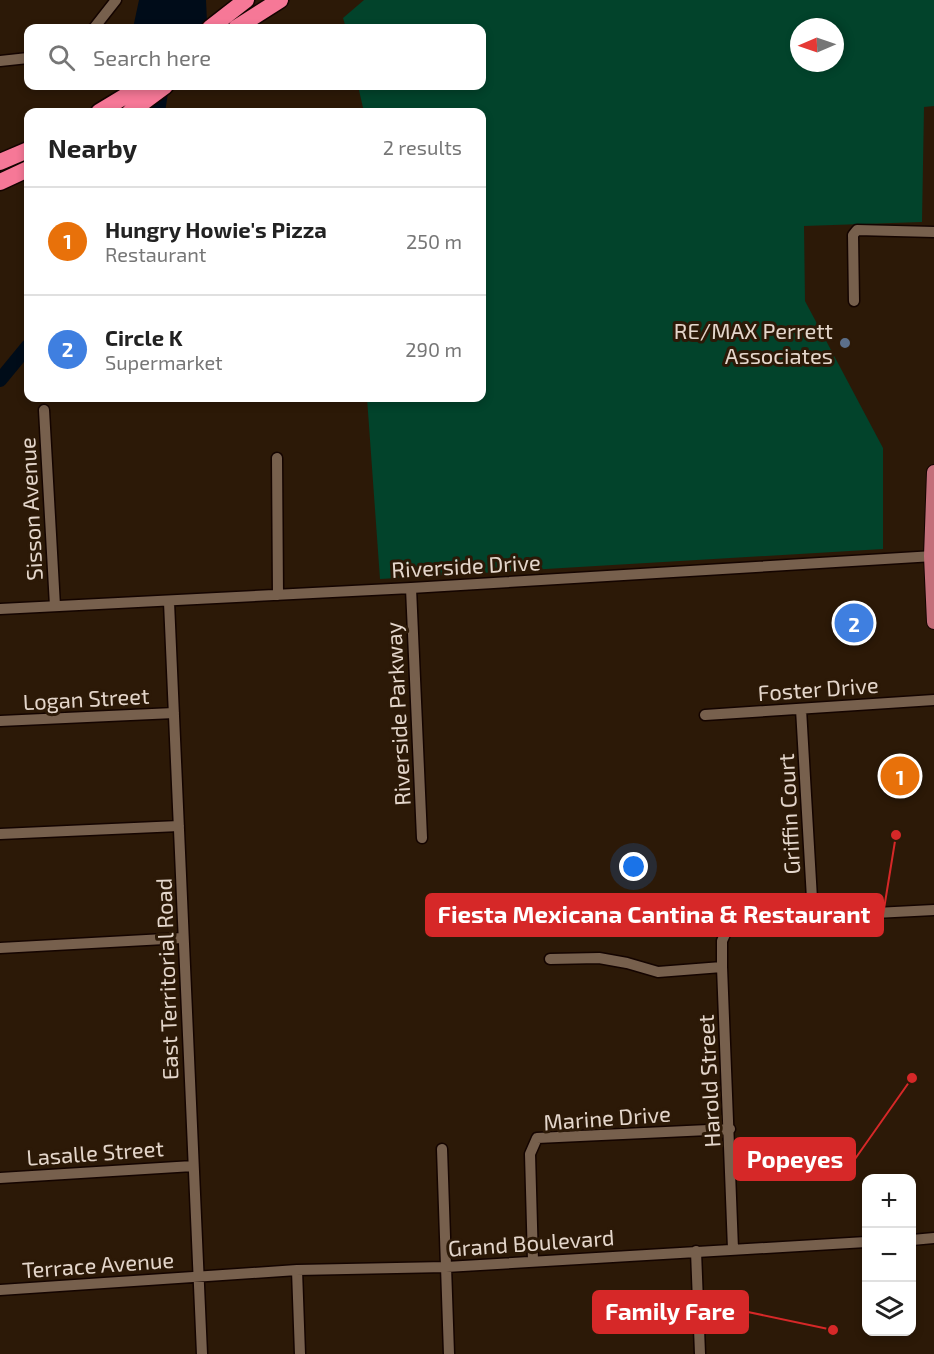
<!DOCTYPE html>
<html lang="en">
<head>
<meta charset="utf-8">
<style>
	body { margin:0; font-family:"Exo 2",sans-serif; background:#f2f2f2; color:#222 }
	.controls { position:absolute; right:18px; bottom:18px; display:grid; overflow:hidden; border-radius:12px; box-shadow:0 3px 9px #0003 }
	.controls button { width:54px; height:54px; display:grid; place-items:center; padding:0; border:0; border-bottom:2px solid #e0e0e0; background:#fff; color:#222; font:30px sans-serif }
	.compass { position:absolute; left:790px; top:18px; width:54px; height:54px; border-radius:50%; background:#fff; box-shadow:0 3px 9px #0003; rotate:268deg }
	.you { position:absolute; left:634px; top:867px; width:21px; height:21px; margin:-15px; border:4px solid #fff; border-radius:50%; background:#1a73e8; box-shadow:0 0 0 9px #1a73e833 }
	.badge { display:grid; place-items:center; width:39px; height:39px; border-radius:50%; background:#7c3aed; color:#fff; font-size:20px; font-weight:700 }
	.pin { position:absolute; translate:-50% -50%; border:3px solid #fff; box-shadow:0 2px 6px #0006 }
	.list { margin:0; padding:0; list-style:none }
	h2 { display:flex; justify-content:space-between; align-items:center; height:78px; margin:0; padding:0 24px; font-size:26px }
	h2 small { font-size:20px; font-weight:400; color:#767676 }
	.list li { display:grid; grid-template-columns:39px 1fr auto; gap:18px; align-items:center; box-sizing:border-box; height:108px; padding:0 24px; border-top:2px solid #e0e0e0 }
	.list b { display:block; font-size:22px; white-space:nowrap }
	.list p { margin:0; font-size:20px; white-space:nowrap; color:#767676 }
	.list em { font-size:20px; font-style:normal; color:#767676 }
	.icon { flex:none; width:33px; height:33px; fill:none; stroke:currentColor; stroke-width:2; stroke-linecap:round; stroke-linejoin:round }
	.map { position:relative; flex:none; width:934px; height:1354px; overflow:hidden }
	.search { position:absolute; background:#fff; box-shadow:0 3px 9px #0003; left:24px; top:24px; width:462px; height:66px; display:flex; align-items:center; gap:15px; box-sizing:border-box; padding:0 21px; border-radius:12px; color:#767676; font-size:22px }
	.panel { position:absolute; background:#fff; box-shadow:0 3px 9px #0003; left:24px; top:108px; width:462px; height:294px; border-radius:12px }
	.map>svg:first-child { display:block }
	.green { fill:#02432b; fill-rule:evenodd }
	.water { fill:#000c19 }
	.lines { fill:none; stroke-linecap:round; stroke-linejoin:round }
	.river { stroke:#000c19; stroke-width:14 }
	.minor-casing { stroke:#140400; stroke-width:13 }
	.major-casing { stroke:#140400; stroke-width:16 }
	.highway-casing { stroke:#140400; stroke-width:19 }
	.minor { stroke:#77604d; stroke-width:10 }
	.major { stroke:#c36e79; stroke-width:14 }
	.highway { stroke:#f67897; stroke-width:16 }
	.service-dot { fill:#5c6f8a; stroke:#2c1907; stroke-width:2 }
	.labels { text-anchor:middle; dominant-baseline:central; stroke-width:6; stroke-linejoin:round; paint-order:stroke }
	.poi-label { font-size:22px; fill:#e4d6cb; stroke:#2c1907; text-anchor:end }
	.street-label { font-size:22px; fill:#e4d6cb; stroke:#2c1907 }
	.leader { fill:none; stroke:#d62828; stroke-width:2 }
	.callout-dot { fill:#d62828; stroke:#2c1907; stroke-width:2 }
	.callout { fill:#d62828; stroke:#d62828; stroke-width:2 }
	.callout-label { font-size:24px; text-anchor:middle; font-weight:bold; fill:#fff }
</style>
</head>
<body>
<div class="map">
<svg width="934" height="1354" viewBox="0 0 934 1354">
	<rect width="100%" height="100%" fill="#2c1907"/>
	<path class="green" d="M364,0H934V106L924,107L922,222L804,226L805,301L883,448V549L380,579L367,398H482V112H364L358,86H482V28H346L343,18ZM799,27H835V63H799Z"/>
	<path class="water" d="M139,0H206L207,22L199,28H133Z"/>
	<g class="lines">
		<path class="river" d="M158,112L162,86
			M0,380L28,346"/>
		<g class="minor-casing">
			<path id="minor" d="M94,28L116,0
				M0,61L28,58
				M854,301L853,235L857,230L934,232
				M44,410L55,606
				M277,458L278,595
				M411,588L422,838
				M169,602L202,1354
				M0,609L411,588L934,556
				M801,709L813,916
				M705,715L934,700
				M0,721L174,713
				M0,834L179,826
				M0,948L183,938
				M550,959L599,958L627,963L658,972L722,967
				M442,1149L449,1354
				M0,1178L193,1166
				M912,1240L934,1238
				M733,1249L722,967V941L730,923L738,920L934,910
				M696,1251L700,1354
				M533,1261L530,1154L537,1138L730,1129
				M297,1270L300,1354
				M0,1290L297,1270L446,1267L866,1242"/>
		</g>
		<g class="major-casing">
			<path id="major" d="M934,472L931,556L934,622"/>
		</g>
		<g class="highway-casing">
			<path id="highway" d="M210,28L246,0
				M236,28L280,0
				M99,112L142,86
				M130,112L165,86
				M0,162L28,150
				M0,182L28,169"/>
		</g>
		<use href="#minor" class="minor"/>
		<use href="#major" class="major"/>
		<use href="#highway" class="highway"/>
	</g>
	<circle class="service-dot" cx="845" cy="343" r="6"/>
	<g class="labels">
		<g class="poi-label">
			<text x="833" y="330">RE/MAX Perrett<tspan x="833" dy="25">Associates</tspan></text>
		</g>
		<g class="street-label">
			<text transform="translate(30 509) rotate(-93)">Sisson Avenue</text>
			<text transform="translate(466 565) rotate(-3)">Riverside Drive</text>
			<text transform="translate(818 688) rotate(-4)">Foster Drive</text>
			<text transform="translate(86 698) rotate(-3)">Logan Street</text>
			<text transform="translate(397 714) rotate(-93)">Riverside Parkway</text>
			<text transform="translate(788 814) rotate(-93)">Griffin Court</text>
			<text transform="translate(166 979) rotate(-92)">East Territorial Road</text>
			<text transform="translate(708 1081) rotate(-93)">Harold Street</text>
			<text transform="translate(607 1117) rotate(-4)">Marine Drive</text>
			<text transform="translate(95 1152) rotate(-4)">Lasalle Street</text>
			<text transform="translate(531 1242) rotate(-4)">Grand Boulevard</text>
			<text transform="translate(98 1264) rotate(-4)">Terrace Avenue</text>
		</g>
	</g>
	<path class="leader" d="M896 835L883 915M912 1078L855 1159M833 1330L748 1312"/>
	<g class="callout-dot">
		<circle cx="896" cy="835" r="6"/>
		<circle cx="912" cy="1078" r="6"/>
		<circle cx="833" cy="1330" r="6"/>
	</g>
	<g class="callout">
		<rect x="426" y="894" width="457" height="42" rx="6"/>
		<rect x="734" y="1138" width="121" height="42" rx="6"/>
		<rect x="593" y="1291" width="155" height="42" rx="6"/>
	</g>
	<g class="callout-label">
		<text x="654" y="923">Fiesta Mexicana Cantina &amp; Restaurant</text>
		<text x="795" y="1168">Popeyes</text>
		<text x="670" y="1320">Family Fare</text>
	</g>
</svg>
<div class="controls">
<button>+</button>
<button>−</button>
<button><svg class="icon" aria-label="layers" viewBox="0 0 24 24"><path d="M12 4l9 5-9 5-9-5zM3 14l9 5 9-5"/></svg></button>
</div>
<svg class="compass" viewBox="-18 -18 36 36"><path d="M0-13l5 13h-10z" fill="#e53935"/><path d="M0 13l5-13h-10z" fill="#767676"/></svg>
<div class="you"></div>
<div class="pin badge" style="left:900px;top:776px;background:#e8710a">1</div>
<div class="pin badge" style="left:854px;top:623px;background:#3f7fe0">2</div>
<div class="search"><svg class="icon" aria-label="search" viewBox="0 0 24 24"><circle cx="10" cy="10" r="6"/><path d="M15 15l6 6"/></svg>Search here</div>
<section class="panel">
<h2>Nearby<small>2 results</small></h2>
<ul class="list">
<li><span class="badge" style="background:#e8710a">1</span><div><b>Hungry Howie's Pizza</b><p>Restaurant</p></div><em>250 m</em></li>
<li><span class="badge" style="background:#3f7fe0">2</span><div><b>Circle K</b><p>Supermarket</p></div><em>290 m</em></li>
</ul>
</section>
</div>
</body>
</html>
